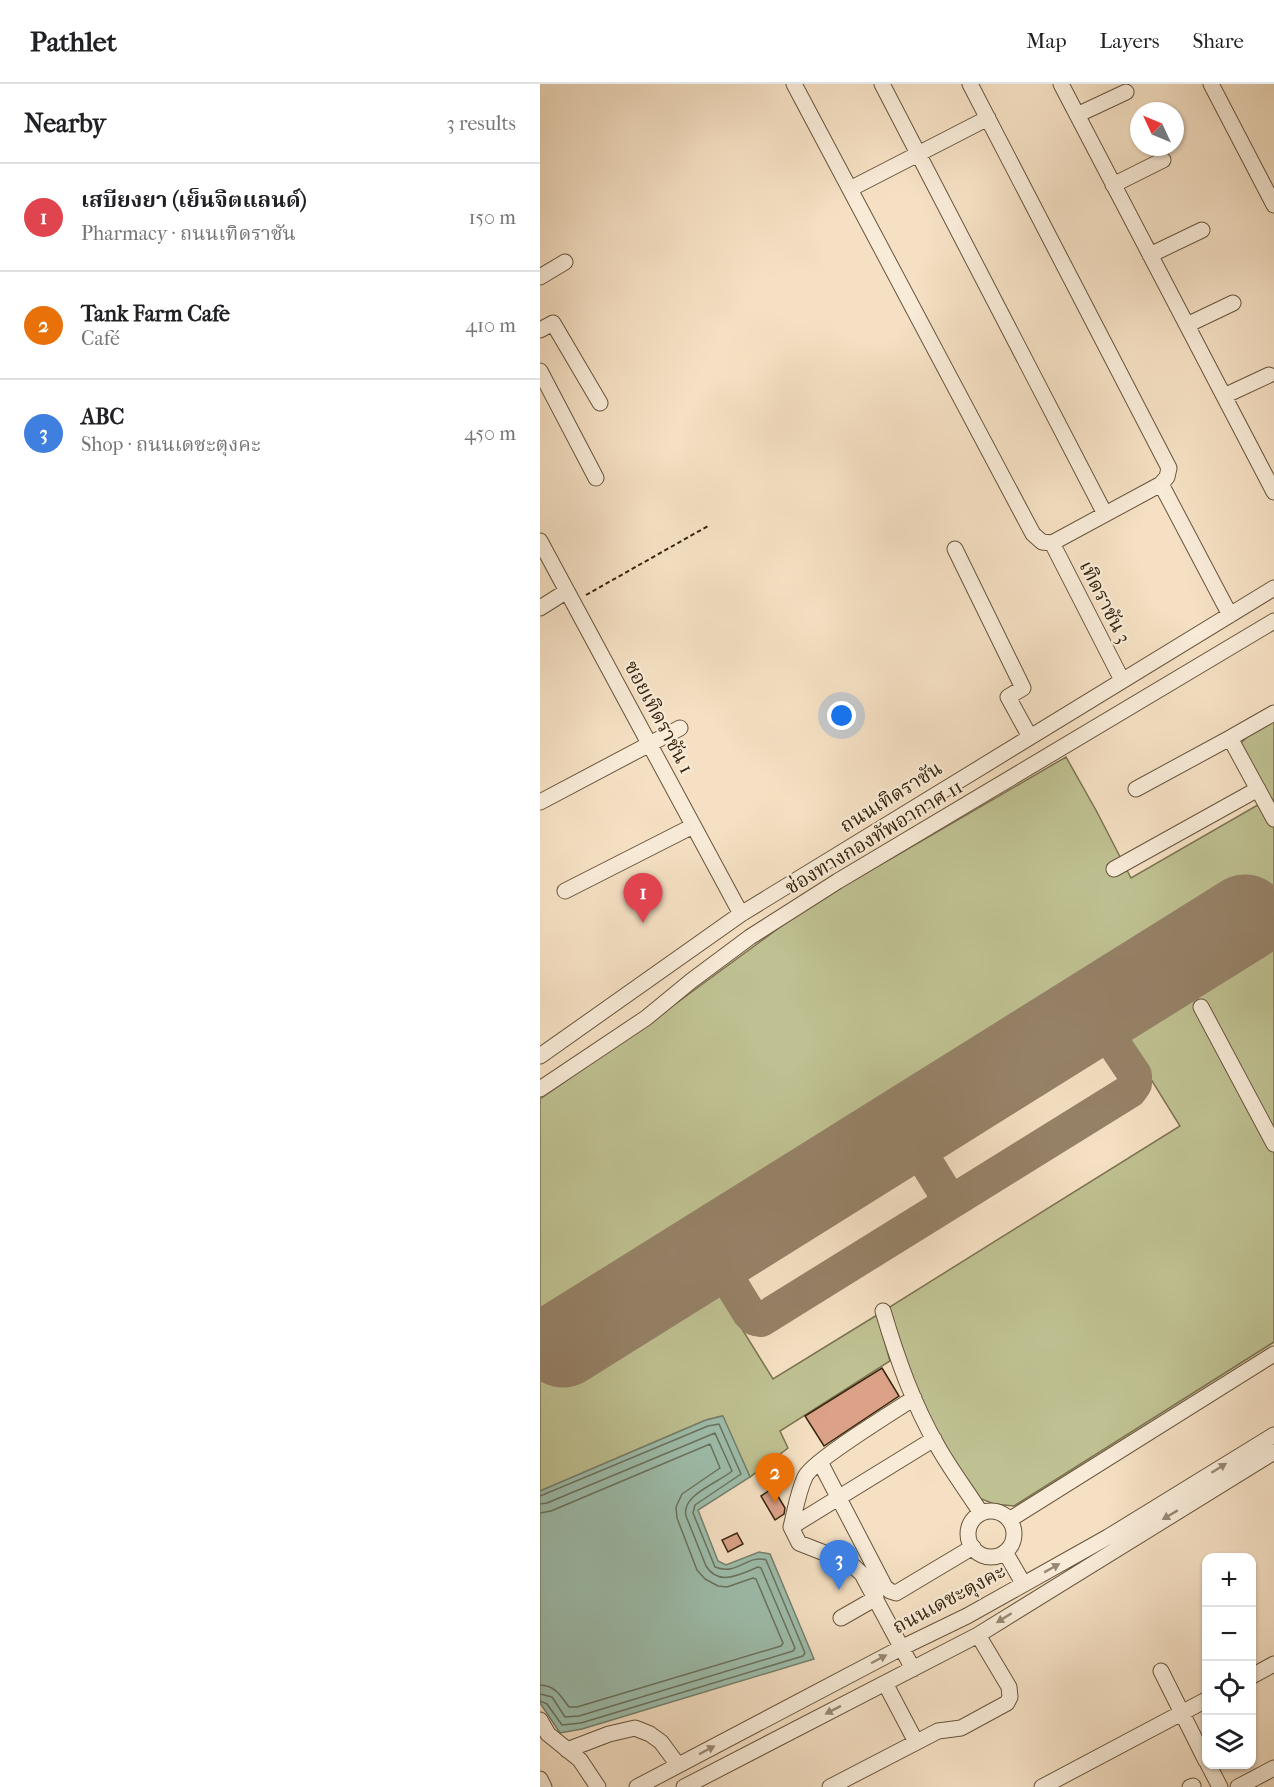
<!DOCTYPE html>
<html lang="en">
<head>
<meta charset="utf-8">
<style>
	body { margin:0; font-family:"IM FELL French Canon","Noto Serif Thai",serif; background:#f6f6f6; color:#202124 }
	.controls { position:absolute; right:18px; bottom:18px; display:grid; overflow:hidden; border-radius:12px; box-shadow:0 2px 4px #0004 }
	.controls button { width:54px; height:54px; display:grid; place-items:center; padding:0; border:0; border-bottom:2px solid #e0e0e0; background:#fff; color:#202124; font:30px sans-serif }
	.compass { position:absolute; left:590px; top:18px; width:54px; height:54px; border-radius:50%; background:#fff; box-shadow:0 2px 4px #0004; rotate:314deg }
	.you { position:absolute; left:302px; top:632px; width:21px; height:21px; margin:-15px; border:4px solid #fff; border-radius:50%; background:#1a73e8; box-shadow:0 0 0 9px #1a73e833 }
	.badge { display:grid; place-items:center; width:39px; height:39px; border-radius:50%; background:#8f2418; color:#fff; font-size:20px; font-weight:700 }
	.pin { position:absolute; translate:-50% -50px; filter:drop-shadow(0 2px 3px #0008) }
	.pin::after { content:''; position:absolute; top:32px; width:21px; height:18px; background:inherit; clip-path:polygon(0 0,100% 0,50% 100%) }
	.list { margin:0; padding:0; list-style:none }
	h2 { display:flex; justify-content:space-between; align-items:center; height:78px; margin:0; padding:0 24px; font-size:26px }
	h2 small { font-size:20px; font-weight:400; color:#757577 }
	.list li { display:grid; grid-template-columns:39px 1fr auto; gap:18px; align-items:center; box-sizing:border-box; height:108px; padding:0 24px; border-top:2px solid #e0e0e0 }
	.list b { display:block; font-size:22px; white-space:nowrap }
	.list p { margin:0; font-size:20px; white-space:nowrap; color:#757577 }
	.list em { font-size:20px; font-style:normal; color:#757577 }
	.icon { flex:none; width:33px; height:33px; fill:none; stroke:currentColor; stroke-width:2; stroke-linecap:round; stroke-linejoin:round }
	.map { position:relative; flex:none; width:734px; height:1703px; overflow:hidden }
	header { display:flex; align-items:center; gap:36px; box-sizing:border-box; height:84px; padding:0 30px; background:#fff; border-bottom:2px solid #e0e0e0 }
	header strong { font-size:28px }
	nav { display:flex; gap:33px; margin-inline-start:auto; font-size:21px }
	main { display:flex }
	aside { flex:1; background:#fff }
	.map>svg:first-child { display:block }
	.green { fill:#bfc192; stroke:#7c7350; stroke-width:1.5 }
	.water { fill:#9dbead; stroke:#75816d; stroke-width:1.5 }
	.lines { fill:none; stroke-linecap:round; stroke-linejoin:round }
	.shore { stroke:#6a725e; stroke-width:1.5 }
	.taxiway { stroke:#968268; stroke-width:34 }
	.runway { stroke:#968268; stroke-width:87 }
	.building { fill:#dba288; stroke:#38250e; stroke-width:1.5 }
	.minor-casing { stroke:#67543b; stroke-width:17 }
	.path { stroke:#38250e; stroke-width:2; stroke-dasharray:4.5 3; stroke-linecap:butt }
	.minor { stroke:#f8ebd8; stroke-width:15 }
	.oneway { fill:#988873 }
	.labels { text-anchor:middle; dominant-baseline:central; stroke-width:4.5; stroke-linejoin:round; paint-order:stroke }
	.street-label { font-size:20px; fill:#38250e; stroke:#f8ebd8 }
</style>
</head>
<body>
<header>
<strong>Pathlet</strong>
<nav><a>Map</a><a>Layers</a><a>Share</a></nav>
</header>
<main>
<aside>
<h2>Nearby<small>3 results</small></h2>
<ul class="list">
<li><span class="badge" style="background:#e0444e">1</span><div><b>เสบียงยา (เย็นจิตแลนด์)</b><p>Pharmacy · ถนนเทิดราชัน</p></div><em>150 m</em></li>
<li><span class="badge" style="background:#e8710a">2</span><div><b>Tank Farm Cafe</b><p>Café</p></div><em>410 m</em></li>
<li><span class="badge" style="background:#3f7fe0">3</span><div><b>ABC</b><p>Shop · ถนนเดชะตุงคะ</p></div><em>450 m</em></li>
</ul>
</aside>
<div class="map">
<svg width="734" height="1703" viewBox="0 0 734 1703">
	<rect width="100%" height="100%" fill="#f5e0c3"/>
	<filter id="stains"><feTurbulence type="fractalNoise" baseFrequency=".00333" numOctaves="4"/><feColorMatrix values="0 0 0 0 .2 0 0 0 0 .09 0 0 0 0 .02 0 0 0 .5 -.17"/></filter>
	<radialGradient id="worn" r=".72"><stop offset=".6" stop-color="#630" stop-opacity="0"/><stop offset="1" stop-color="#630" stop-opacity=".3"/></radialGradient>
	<path class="green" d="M734,635V1258L474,1422L454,1420L439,1414L409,1371L374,1304L348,1224L640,1042L578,942L723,850L699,810L3,1245L27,1285L171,1195L233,1295L337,1231L350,1277L240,1347L248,1364L210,1393L182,1332L166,1336L0,1407V1015L123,929L266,824L526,673L557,728L591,794L730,714L701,659L709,651Z"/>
	<path class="water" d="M183,1332L210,1393L158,1426L178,1477L186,1481L219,1468L230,1470L274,1575L42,1645L20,1649L0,1619V1407L166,1336Z"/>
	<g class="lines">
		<path class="shore" d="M0,1412L168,1342L179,1340L201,1390L155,1421L153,1429L175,1483C197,1492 208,1470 226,1476L265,1569L263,1572L41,1639L22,1641L7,1620L0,1617
			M0,1420L7,1419L175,1349L192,1387C178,1399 141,1411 146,1432L166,1482C179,1503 201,1490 218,1483L221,1484L255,1564L253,1567L39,1632L25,1633L12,1613L0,1610
			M0,1429L11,1427L170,1360L180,1384L142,1410L136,1423L137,1434L157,1486L165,1495L178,1502L187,1503L213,1494L216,1495L243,1559L241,1562L37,1623H29C20,1611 16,1602 0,1601"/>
		<path class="taxiway" d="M374,1042L373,1057L404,1107V1122
			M162,1175L175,1178L182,1185L209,1229L215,1235L221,1236L590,1007L595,1000V991L562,942L561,937L566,921"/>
		<path class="runway" d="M23,1260L705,834"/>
	</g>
	<path class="building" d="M342,1284L359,1312L284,1362L265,1332Z
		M233,1404L245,1424L244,1430L235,1436L221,1412Z
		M197,1449L203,1460L188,1468L182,1456Z"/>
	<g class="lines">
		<g class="minor-casing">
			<path id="minor" d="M254,0L493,450L502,458L512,459L621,400L627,393L629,384L430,0
				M342,0L565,430
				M521,0L734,408
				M671,0L734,121
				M537,31L586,8
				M573,101L623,76
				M310,105L448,34
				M610,171L662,146
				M0,193L25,178
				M647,241L693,219
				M0,246L13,239L60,319
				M0,287L56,394
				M684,312L729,291
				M621,400L690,531
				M0,457L201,830
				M512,459L582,596
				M415,465L483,604L468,613L490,653
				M0,524L27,507
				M734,629L690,654L734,735
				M596,705L690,654
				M0,718L140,644
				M574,785L718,705
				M25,807L153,742
				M661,923L734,1060
				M0,972L201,830L734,504
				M0,1005L106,934L151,897L210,853L298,797L734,537
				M343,1227C357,1274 373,1320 398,1363C411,1386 427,1407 441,1429
				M280,1378L345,1503L350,1507L356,1509L433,1463
				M428 1450a23 23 0 1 1 46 0a23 23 0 1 1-46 0Z
				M469,1436L734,1270
				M251,1443C255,1427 258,1408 265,1393C272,1377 355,1327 374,1314
				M465,1468L483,1499
				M301,1534L336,1514
				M373,1585L322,1490L310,1479L259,1459L251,1443L394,1355
				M621,1587L666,1677
				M712,1592L734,1580
				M345,1599L376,1658
				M0,1636L8,1650L40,1676L58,1703
				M27,1666L69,1650L95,1644L110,1650L121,1658L138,1681
				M668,1680L680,1703
				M0,1695L4,1703
				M97,1703L361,1564L427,1532L568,1453L734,1351
				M144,1703L438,1551L734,1368
				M290,1703L398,1647L421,1644L467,1619L470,1613L469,1603L438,1551
				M502,1703L666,1616
				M650,1703L653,1702
				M698,1703L734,1684"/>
		</g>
		<path class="path" d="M46,511L168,442"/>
		<use href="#minor" class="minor"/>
	</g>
	<defs><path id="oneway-solid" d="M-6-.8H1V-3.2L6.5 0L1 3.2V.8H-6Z" transform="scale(1.5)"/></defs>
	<g class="oneway">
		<use href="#oneway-solid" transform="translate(679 1384) rotate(-32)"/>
		<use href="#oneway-solid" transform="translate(630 1431) rotate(149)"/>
		<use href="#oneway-solid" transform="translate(512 1484) rotate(-29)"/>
		<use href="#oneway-solid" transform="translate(464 1534) rotate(148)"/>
		<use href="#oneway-solid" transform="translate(339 1575) rotate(-28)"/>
		<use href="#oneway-solid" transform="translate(293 1626) rotate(153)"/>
		<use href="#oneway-solid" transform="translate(167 1666) rotate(-28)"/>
	</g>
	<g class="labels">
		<g class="street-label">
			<text transform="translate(565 518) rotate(63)">เทิดราชัน 3</text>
			<text transform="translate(119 633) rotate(62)">ซอยเทิดราชัน 1</text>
			<text transform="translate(351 713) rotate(-32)">ถนนเทิดราชัน</text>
			<text transform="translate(334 753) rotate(-31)">ช่องทางกองทัพอากาศ 11</text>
			<text transform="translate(409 1515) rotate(-28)">ถนนเดชะตุงคะ</text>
		</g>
	</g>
	<rect width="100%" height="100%" filter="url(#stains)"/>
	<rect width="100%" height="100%" fill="url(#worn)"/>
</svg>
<div class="controls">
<button>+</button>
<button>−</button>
<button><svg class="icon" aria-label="locate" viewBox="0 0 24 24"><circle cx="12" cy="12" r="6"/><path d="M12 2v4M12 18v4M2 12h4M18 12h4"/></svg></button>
<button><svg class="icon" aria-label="layers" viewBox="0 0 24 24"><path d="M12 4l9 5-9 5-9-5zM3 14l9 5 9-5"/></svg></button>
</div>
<svg class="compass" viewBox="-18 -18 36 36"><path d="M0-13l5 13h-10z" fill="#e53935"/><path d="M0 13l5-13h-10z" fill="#757577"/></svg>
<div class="you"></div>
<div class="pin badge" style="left:103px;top:839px;background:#e0444e">1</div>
<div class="pin badge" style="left:235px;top:1419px;background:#e8710a">2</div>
<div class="pin badge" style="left:299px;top:1506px;background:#3f7fe0">3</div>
</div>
</main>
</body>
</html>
